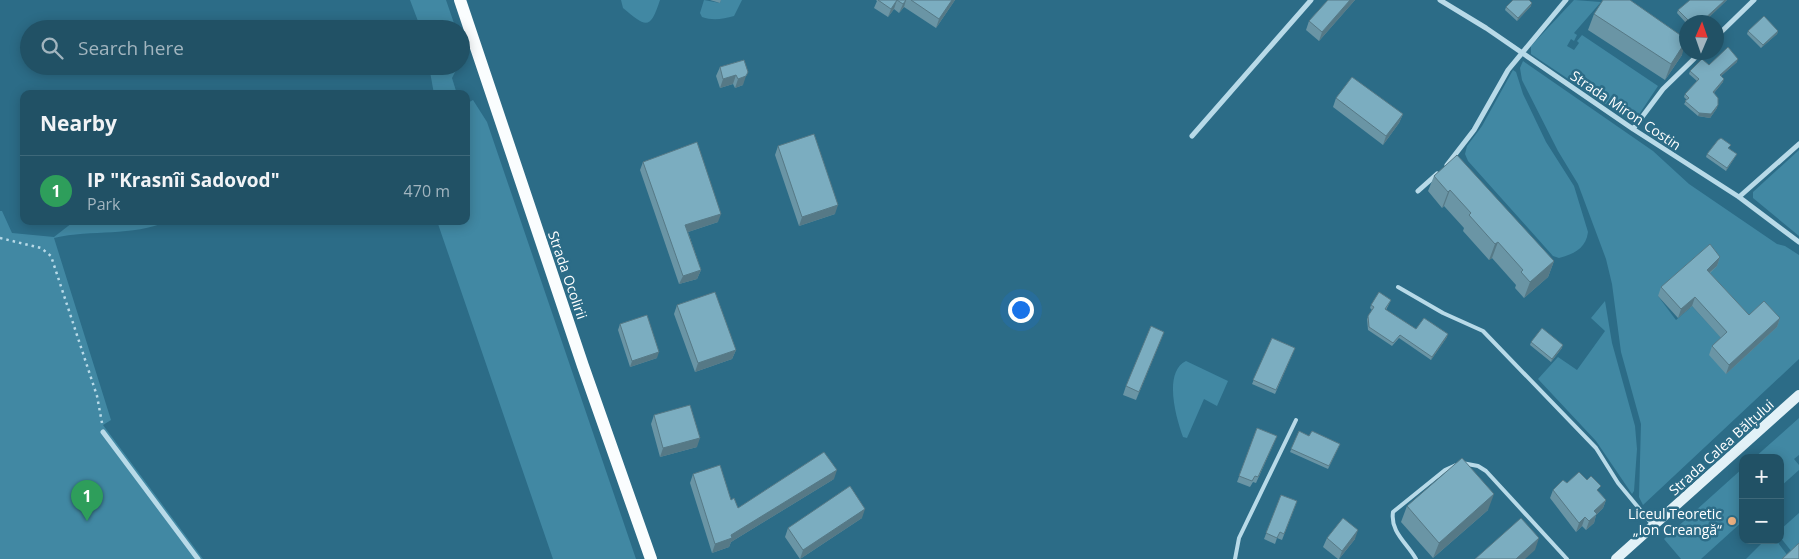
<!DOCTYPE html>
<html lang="en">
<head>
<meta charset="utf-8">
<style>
	body { margin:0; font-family:"Open Sans",sans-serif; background:#2d5b6e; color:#f1f3f6 }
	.controls { position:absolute; right:15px; bottom:15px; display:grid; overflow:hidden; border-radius:10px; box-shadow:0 2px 12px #0003 }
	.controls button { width:45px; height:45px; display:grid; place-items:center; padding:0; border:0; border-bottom:1px solid #3e6879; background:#215165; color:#f1f3f6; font:25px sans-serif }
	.compass { position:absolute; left:1679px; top:15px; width:45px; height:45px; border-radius:50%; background:#215165; box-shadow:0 2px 12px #0003; rotate:2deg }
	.you { position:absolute; left:1020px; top:309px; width:18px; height:18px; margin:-12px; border:4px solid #fff; border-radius:50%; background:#1a73e8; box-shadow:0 0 0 8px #1a73e833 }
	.badge { display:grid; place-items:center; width:32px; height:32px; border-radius:50%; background:#edb181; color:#fff; font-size:16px; font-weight:700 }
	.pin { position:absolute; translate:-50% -41px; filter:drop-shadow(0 1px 2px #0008) }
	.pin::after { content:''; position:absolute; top:26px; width:18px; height:15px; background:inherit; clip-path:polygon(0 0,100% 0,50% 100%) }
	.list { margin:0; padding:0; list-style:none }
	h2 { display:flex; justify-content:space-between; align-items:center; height:65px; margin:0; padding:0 20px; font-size:21px }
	h2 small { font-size:16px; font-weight:400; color:#a2b5bf }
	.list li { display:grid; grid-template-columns:32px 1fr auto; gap:15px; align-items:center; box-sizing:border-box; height:70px; padding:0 20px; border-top:1px solid #3e6879 }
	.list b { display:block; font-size:19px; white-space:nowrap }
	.list p { margin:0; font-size:16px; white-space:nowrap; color:#a2b5bf }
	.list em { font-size:16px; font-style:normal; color:#a2b5bf }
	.icon { flex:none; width:28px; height:28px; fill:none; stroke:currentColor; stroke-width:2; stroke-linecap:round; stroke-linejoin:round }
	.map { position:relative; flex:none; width:1799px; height:559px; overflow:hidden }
	.search { position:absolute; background:#215165; box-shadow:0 2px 12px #0003; left:20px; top:20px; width:450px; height:55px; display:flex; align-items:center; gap:12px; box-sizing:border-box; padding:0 18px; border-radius:28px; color:#a2b5bf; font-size:19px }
	.panel { position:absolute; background:#215165; box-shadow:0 2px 12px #0003; left:20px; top:90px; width:450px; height:135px; border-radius:10px }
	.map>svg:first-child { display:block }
	.green { fill:#4188a3; fill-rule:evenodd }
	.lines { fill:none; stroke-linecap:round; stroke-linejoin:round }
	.path { stroke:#b8dae8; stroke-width:2.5; stroke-dasharray:2.5 4; stroke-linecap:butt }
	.lane { stroke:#b8dae8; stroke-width:4 }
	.street { stroke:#b8dae8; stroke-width:5 }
	.secondary { stroke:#e2f1f7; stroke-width:10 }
	.primary { stroke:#fafdfe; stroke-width:12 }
	.wall { fill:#6a95a5 }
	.shaded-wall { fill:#567986 }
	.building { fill:#7badc0; stroke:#567986 }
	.poi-dot { fill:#edb181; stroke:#2c6c87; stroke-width:2 }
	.labels { text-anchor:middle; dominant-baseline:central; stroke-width:5; stroke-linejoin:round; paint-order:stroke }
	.street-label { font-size:14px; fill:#fff; stroke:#2c6c87 }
	.poi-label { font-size:14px; fill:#fff; stroke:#2c6c87; text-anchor:end }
</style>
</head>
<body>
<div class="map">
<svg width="1799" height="559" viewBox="0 0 1799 559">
	<rect width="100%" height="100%" fill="#2c6c87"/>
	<path class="green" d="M410,0H446L456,29H421Z
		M621,0H660C650,31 646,27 623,8Z
		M704,0L720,3L721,0H742L734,16C723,19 713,21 702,17L700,13Z
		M1574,0L1601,2L1574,33L1577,35L1574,41L1571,39L1567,46L1574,50L1579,43L1577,41L1582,35L1658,86L1636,119L1631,120L1622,115L1531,54V46Z
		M1523,61L1653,151L1689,184L1777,244L1785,246L1799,255V359L1643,505L1639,497L1641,424L1621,352L1612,284L1606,259L1578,184L1558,151L1522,80L1520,68ZM1703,278L1745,324L1724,341L1690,304V308L1676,320L1658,296Z
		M429,66H458L452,78L457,94H434Z
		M1513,70L1516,72L1523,94L1546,142L1574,186L1588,232C1586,249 1573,254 1559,258L1553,256L1468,161L1465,154L1467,146L1482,126Z
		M473,100L487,122L636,559H553L437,221H466V104Z
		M1799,150V236L1753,198V192Z
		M0,211H2L12,233L54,237L72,223L168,221C132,237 92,229 54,238L111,420L103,425L203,559H0Z
		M1605,301L1612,343L1635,426L1637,449L1634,491L1632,494L1596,441L1538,379L1558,357L1577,370L1605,331L1591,318Z
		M1186,361L1228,381L1217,406L1204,399L1187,438L1183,437C1176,418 1163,372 1186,361Z
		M1799,418V455L1794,459L1799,465V470L1780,487V458H1754Z
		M1743,468V521L1701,559H1681L1664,539Z
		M1799,513V546L1792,552L1780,537V530Z
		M1765,540H1776L1788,556L1785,559H1746Z"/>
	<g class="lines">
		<path class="path" d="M0,238L41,248L51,256L97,396L102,423"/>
		<path class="lane" d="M1398,287L1443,313L1483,331L1596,448L1618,483L1652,524
			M1462,463L1478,466L1486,471L1567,559
			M1235,559L1239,538L1296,420
			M1416,559C1407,543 1390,532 1393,512L1445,470L1456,465"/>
		<path class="street" d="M1440,0L1486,28L1633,129L1739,197L1799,242
			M1716,37L1754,0
			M1633,129L1663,89L1701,52
			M1192,136L1311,0
			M1447,165L1474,130L1508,70L1566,0
			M1418,191L1437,174
			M1739,197L1799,144
			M103,432L198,559"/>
		<path class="secondary" d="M1616,559L1799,395"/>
		<path class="primary" d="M460,0L583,366L651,559"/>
	</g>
	<path class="wall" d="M710,0H721L720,3Z
		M876,0H955L936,28L904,7L899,13L894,9L888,17L874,8L877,1Z
		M1328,0H1355L1319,41L1306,30L1309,21Z
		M1727,0L1704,22H1686V23L1677,13L1678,10Z
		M1531,6L1517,21L1505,10L1506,7Z
		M1594,14L1682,55L1665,80L1588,30Z
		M1748,31H1778L1777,34L1761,48L1747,34Z
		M744,60L743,85L735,88L733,84L720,88L716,76L720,67Z
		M1737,62L1721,76L1723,82L1714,93L1717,108L1710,118L1698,116L1684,104L1687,100L1684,97L1685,94L1697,81L1689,74L1690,71L1709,65Z
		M1336,98L1403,114L1399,123L1383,145L1333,107Z
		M778,146L835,214L799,226L775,155Z
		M1730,148L1729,149L1735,157L1726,171L1706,157L1707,154Z
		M643,162L718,222L688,232L701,270L697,279L679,284L640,170Z
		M1434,176L1554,261L1548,277L1524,298L1515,288L1516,285L1492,258L1489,260L1463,231L1464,228L1444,206L1442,208L1428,191Z
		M1720,257L1717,266L1710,273L1749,315L1780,318L1777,327L1726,374L1709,355L1712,346L1721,338L1692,306L1678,318L1658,296L1661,287Z
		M1391,300L1386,310L1416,329L1447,337L1431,360L1399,338L1392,346L1368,330L1367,319L1372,310L1370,308L1371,305Z
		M677,305L736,350L732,359L695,372L674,314Z
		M620,324L657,358L630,367L618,330Z
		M1164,332L1136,400L1123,395L1126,386Z
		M1272,338L1295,348L1275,394L1252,384Z
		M1531,342L1562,348L1551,362L1530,345Z
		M654,415L697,447L660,457L651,424Z
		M1257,428L1277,436L1256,483L1253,482L1250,487L1237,482Z
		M1299,431L1309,436L1340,444L1328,469L1290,452Z
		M693,474L731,500L738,508L834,479L731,542L729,547L712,553L690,483Z
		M1567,483L1599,492L1606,500L1603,508L1596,515L1594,523L1586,530L1582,526L1576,532L1550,498L1553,490Z
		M1281,495L1297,501L1282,540L1277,538L1275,544L1264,539Z
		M1407,506L1488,510L1433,558L1401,522Z
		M862,518L800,559L785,537L788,528Z
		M1327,538L1355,539L1339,559H1338L1323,547Z"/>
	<path class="shaded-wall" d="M897,0L894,9L888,17L891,9Z
		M906,0L904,7L899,13L903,4Z
		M952,0H955L936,28L939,19Z
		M1350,0H1355L1319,41L1322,32Z
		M1725,0H1727L1704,22H1701Z
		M1532,3L1531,6L1517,21L1518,18Z
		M1778,31L1777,34L1761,48L1763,45Z
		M1686,41L1682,55L1665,80L1671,64Z
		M1738,59L1737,62L1719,78L1720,75Z
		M736,75L733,84L720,88L723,79Z
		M746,76L743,85L735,88L738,79Z
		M1724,79L1723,82L1712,95L1713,92Z
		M1718,105L1717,108L1710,118L1698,116L1699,113Z
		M1403,114L1399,123L1383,145L1386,136Z
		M1737,154L1735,157L1726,171L1727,168Z
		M1450,190L1444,206L1442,208L1448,192Z
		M838,205L835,214L799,226L802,217Z
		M721,214L718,222L682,234L685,225Z
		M1498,242L1492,258L1489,260L1495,244Z
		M1720,257L1717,266L1703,278L1707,270Z
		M1554,261L1548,277L1524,298L1530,282Z
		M701,270L697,279L679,284L683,276Z
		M1695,297L1692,306L1678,318L1681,309Z
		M1780,318L1777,327L1726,374L1729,365Z
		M1164,332L1161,340L1136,400L1139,392Z
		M1448,334L1447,337L1431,360L1432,357Z
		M1563,345L1562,348L1551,362L1552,359Z
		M736,350L732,359L695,372L698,363Z
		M659,352L657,358L630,367L632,361Z
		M700,438L697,447L660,457L663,448Z
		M837,470L834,479L731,542L729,547L712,553L715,544L731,535Z
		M1494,494L1488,510L1433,558L1439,543Z
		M1606,500L1603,508L1596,515L1594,523L1586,530L1589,521L1594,511Z
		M865,509L862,518L800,559L803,550Z
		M1585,517L1582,526L1576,532L1579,523Z
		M1358,530L1355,539L1339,559L1342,551Z
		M1539,538L1535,550L1525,559H1516Z"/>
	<path class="building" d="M878,0H906L903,4L897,0L891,9Z
		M911,0H952L939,19Z
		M1328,0H1350L1322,32L1309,21Z
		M1513,0H1529L1532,3L1518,18L1506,7Z
		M1603,0H1630L1686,39V41L1671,64L1594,14Z
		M1690,0H1725L1701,22H1690L1678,10Z
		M1764,16L1778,31L1763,45L1748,31Z
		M1728,47L1738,59L1720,75L1724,79L1713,92L1718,98V105L1711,114L1699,113L1685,101L1689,98L1685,94L1699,79L1690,71L1702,59L1709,65Z
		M744,60L748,72L746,76L738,79L736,75L723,79L720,67Z
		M1352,77L1403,114L1386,136L1336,98Z
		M814,134L838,205L802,217L778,146Z
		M1721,138L1731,145L1728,148L1737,154L1727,168L1707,154L1718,140Z
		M697,142L721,214L685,225L701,270L683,276L643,162Z
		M1457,155L1554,261L1530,282L1521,272L1523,270L1498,242L1495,244L1469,215L1471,213L1450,190L1448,192L1434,176Z
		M1710,244L1720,257L1707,270L1749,315L1764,301L1780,318L1729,365L1712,346L1727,332L1695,297L1681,309L1661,287Z
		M715,292L736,350L698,363L677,305Z
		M1379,292L1391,300L1385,309L1416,329L1424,318L1448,334L1432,357L1400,335L1393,343L1369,327L1368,316L1374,307L1371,305Z
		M647,315L659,352L632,361L620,324Z
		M1151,326L1164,332L1139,392L1126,386Z
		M1542,328L1563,345L1552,359L1531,342Z
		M1272,338L1295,348L1276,390L1253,380Z
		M690,405L700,438L663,448L654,415Z
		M1257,428L1277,436L1258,477L1255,476L1252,481L1239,476Z
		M1299,431L1309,436L1312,431L1340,444L1329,466L1291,449Z
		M824,452L837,470L731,535L732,538L715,544L693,474L720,465L731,500L734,498L738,508Z
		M1462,458L1494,494L1439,543L1407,506Z
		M1579,472L1587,480L1591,476L1601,486L1597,490L1606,500L1594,511L1597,514L1589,521L1585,517L1579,523L1553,490L1563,480L1567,483Z
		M850,486L865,509L803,550L788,528Z
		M1281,495L1297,501L1284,534L1280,532L1277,538L1266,533Z
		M1343,518L1358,530L1342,551L1327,538Z
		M1521,518L1539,538L1516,559H1475Z
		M1799,543V559H1782Z"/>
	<circle class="poi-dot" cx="1732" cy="521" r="5"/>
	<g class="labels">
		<g class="street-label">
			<text transform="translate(1626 110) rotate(34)">Strada Miron Costin</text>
			<text transform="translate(568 275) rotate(71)">Strada Ocolirii</text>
			<text transform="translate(1721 447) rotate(-42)">Strada Calea Bălțului</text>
		</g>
		<g class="poi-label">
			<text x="1722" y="513">Liceul Teoretic<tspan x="1722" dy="16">„Ion Creangă“</tspan></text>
		</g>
	</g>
</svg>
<div class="controls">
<button>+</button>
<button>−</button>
</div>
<svg class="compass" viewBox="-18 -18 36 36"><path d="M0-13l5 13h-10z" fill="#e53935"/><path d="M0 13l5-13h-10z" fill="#a2b5bf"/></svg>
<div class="you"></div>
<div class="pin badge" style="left:87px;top:521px;background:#2e9e5b">1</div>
<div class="search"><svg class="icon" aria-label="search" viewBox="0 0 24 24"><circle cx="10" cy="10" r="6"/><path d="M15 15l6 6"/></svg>Search here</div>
<section class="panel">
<h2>Nearby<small></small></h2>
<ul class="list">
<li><span class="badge" style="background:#2e9e5b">1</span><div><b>IP &quot;Krasnîi Sadovod&quot;</b><p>Park</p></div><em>470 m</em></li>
</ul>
</section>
</div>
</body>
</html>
